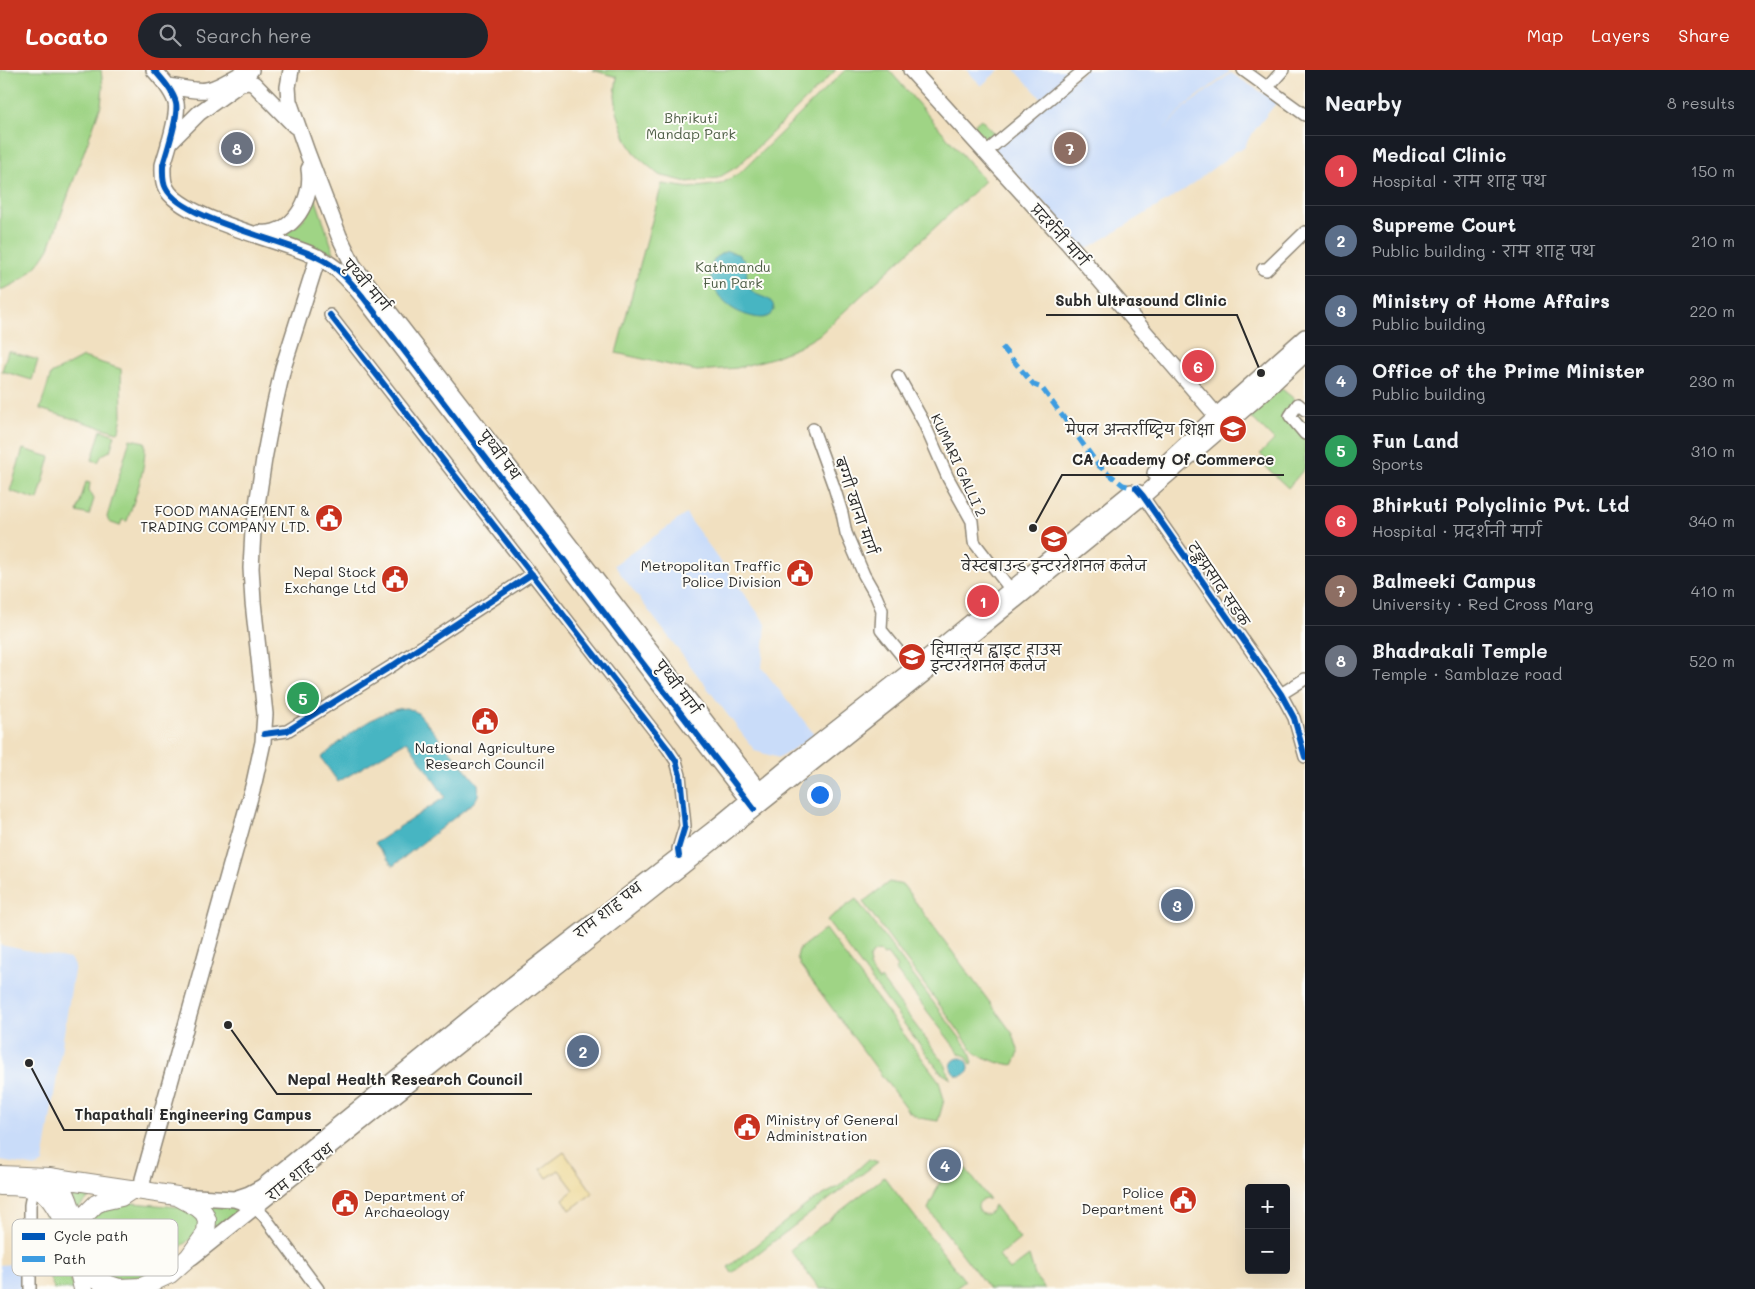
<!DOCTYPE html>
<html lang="en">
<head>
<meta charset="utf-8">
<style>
	body { margin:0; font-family:Mali,"Playpen Sans Deva",sans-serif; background:#20242c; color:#f1f3f6 }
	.controls { position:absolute; right:15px; bottom:15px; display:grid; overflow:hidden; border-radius:5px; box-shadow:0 5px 20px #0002 }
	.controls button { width:45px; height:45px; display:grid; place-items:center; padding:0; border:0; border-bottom:1px solid #363941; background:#171b24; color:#f1f3f6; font:25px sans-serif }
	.you { position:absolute; left:819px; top:724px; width:18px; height:18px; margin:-12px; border:4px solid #fff; border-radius:50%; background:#1a73e8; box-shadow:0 0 0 8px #1a73e833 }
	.badge { display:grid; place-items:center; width:32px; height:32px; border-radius:50%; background:#c8321e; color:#fff; font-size:16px; font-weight:700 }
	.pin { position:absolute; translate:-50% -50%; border:2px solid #fff; box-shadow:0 1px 5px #0006 }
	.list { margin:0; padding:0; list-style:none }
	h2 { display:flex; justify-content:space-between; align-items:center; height:65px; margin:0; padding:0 20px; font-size:21px }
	h2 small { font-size:16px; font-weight:400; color:#9ea1a6 }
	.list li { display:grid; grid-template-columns:32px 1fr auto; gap:15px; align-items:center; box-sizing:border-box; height:70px; padding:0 20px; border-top:1px solid #363941 }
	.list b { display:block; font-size:19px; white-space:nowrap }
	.list p { margin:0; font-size:16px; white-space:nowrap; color:#9ea1a6 }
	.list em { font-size:16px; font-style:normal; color:#9ea1a6 }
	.icon { flex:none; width:28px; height:28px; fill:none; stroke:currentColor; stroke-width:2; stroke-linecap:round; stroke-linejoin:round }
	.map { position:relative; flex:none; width:1305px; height:1219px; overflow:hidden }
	header { display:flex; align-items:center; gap:30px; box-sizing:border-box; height:70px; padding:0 25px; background:#c8321e; color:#fff }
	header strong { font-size:24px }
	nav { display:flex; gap:28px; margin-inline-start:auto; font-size:18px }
	.search { width:350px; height:45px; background:#20242c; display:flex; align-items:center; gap:12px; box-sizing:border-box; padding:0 18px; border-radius:28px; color:#9ea1a6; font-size:19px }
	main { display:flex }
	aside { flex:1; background:#171b24 }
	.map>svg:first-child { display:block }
	.built { fill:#c9dcf9 }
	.green { fill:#9fd485; stroke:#658058 }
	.sand { fill:#eeda9e; stroke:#8c8264 }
	.water { fill:#47b5c2; stroke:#397076 }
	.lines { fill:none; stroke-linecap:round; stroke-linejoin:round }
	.minor-casing { stroke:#8e8676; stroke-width:14 }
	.major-casing { stroke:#8e8676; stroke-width:18 }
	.highway-casing { stroke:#8e8676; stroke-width:20 }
	.minor { stroke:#fff; stroke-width:11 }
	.major { stroke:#fff; stroke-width:15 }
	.highway { stroke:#fff; stroke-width:18 }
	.quiet { stroke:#3d9ce1; stroke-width:5; stroke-dasharray:10 5; stroke-linecap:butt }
	.cycleway-casing { stroke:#fdfcf7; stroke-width:9 }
	.cycleway { stroke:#0057b8; stroke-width:6 }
	.labels { text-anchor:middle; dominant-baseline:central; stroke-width:4; stroke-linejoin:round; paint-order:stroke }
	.park-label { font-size:14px; fill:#4e5e46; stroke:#fdfcf7 }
	.street-label { font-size:14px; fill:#2b2b2b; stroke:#fdfcf7 }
	.poi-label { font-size:14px; fill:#2b2b2b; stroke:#fdfcf7; text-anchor:end }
	.key { fill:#fdfcf7; stroke:#bebdba; stroke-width:1 }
	.key-label { font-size:14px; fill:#2b2b2b }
	.leader { fill:none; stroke:#2b2b2b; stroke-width:2 }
	.callout-dot { fill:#2b2b2b; stroke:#fdfcf7; stroke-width:2 }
	.callout-label { font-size:15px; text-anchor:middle; font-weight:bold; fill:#2b2b2b; stroke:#fdfcf7; stroke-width:4; stroke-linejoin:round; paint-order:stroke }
</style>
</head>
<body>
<header>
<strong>Locato</strong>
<div class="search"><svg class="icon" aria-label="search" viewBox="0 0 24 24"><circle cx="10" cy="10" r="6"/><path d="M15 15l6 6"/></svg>Search here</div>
<nav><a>Map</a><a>Layers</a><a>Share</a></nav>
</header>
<main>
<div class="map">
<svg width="1305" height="1219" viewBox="0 0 1305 1219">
	<rect width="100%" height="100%" fill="#fdfcf7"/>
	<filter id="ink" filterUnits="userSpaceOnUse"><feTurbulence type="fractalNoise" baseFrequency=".02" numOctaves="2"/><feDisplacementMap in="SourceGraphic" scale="10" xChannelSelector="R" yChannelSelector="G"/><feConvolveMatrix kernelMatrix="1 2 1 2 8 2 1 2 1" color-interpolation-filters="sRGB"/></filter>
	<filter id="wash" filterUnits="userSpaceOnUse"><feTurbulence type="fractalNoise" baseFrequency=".0096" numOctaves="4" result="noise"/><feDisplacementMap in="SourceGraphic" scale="20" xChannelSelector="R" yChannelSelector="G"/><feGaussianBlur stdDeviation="1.12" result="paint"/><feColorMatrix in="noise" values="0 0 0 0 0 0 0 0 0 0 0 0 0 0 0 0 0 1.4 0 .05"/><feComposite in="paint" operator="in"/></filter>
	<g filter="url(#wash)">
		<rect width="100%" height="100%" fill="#f1e0c0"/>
		<path class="built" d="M967,0H999L981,16Z
			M1015,0H1077L1043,30Z
			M1085,0H1228L1230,2L1185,36L1161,63L1185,37L1231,3L1277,32L1250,66L1244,78L1236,81L1183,121L1085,180L1074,170L1064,154L993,79Z
			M686,444L766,554L762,598L815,665L779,688L755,681L614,495Z
			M0,875L70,889L75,895L43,1093L37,1097L0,1091Z
			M25,1193L27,1219H0V1195Z"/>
		<path class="green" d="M0,0H101L103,17L101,35L49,178C37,198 22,213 0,220Z
			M592,0H836L738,96L718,108L687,112L659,105L637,86L627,71L617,42L615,25L617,7Z
			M845,0H889L985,111L819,265L799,277L772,288L737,298L697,301L616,283L662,114L690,118L721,114L741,102Z
			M981,49L996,66L989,73L973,56Z
			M315,127L334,183L281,165C300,156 308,147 315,127Z
			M8,281L38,290L32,310L2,301Z
			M83,287L121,299L122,346L119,361L117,362L40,339L51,304Z
			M1282,319L1293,328L1297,344L1305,353V398L1288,418L1266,397L1269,392L1260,384L1274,370L1247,343Z
			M101,360L115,365L110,381L102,385L98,392L92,390Z
			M130,369L145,372C146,400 136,425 127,451L122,450L120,456L109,452L107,447Z
			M23,379L50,387L38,430L10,421Z
			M86,412L90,413L89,420L94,429L89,445L77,442Z
			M889,812L903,815L1013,964L1019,983L1013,995L996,992L976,984L863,832Z
			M856,829L969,980L973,993L971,994L966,986L960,984L895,899L897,897L887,884L884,885L879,881L873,883L869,889L870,895L869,897L879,911L881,909L946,996L947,1002L951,1009L940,1002L827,850Z
			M825,859L939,1011L944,1030L938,1051L919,1048L908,1041L800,895L797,887L799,879Z
			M869,1089L878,1092L732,1203L728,1197L809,1133L838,1117Z
			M963,1095L989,1129C966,1129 985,1159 994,1135L1020,1169L999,1186L1010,1200L1029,1186L1035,1206L1045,1219H989L928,1139L940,1112Z
			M884,1107L965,1211L955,1219H820L790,1180Z
			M65,1115L100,1121L86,1130L77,1140Z
			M121,1132L179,1137L202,1149L196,1164L158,1196L144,1205L123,1211L106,1206L99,1201L87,1185L83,1173L91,1144Z
			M206,1134L244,1138L213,1162Z
			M46,1140L56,1174L74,1219H54L48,1203L42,1171L36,1167L35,1159L39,1155L46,1154L47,1151L44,1141Z"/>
		<path class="sand" d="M564,1082L593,1123L570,1140L563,1129L574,1120L559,1100L547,1108L541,1099Z"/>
		<path class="water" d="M728,181C732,183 736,183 739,185C752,194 742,211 752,221C760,229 774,226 774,240C770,248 763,249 754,247C745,245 737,242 729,236C711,223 699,189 728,181Z
			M406,638L413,640L418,643L478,714C479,722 479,727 473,733L393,796L375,773L445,727L407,671L338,712L321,688C342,670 377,639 406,638Z
			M951 997a9 9 0 1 1 18 0a9 9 0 1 1-18 0Z"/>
	</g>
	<g filter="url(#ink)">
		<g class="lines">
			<g class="minor-casing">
				<path id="minor" d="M1243,0L1305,45
					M1267,18L1283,0
					M986,82L1084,0
					M1263,199L1266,200L1270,196L1305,162
					M330,245L668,679L676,691L680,705L685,756L678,779L679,786
					M898,306L923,351L948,408L972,451L974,472L1011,520
					M1305,340L1298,334L1290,346L1305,364
					M813,359L834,417L842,443L846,463L864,505L876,526L882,540L881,560L912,598
					M1139,421L1281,624L1294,648L1305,687
					M1281,624L1305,609
					M264,664L287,661L395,594L532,504
					M255,1138L264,1146L318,1219
					M30,1219V1135L33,1119"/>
			</g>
			<g class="major-casing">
				<path id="major" d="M154,0C162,9 173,21 176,33C179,46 167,81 163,95C163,102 162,111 166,118C181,149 283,170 317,187C337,196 349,210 363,227L754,738
					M291,0L288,17L289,31L307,82L339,166L353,195L765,728
					M911,0L1068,173L1222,352
					M167,16C179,17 195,22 207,20C223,17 235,5 251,0
					M169,73L199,43L241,13L249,12L254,14L295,56
					M259,163C293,167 314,128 309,99
					M1155,403L1216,346L1305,267
					M142,1120L143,1109L254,713L263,672L265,644L253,532L251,498L253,461L264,389L274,337L283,298L318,187
					M177,1126L234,1129L243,1132
					M234,1129L249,1124L262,1117L477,942L716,757L799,688L938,579L1131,422
					M192,1187L944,588L1143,426L1264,322L1305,284"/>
			</g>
			<g class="highway-casing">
				<path id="highway" d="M0,1105L49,1107L177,1126L197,1137L204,1143L207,1150L206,1163L189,1187L170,1204L142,1217L119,1218L101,1212L88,1202L75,1185
					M49,1107C55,1112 62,1117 66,1125C72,1138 70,1142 80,1154
					M0,1116C11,1116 33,1117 42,1122C55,1129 67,1161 75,1174
					M83,1219L75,1185V1174L83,1147L96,1134L103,1131L121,1127L133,1119"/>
			</g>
			<use href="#minor" class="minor"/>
			<use href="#major" class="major"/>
			<use href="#highway" class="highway"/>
			<path class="quiet" d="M1002,277L1034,315L1042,318L1099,396L1123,415L1136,418"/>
			<g class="cycleway-casing">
				<path id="cycleway" d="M154,0C162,9 173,21 176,33C179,46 167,81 163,95C163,102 162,111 166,118C181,149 283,170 317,187C337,196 349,210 363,227L754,739
					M330,245L668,679L676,691L680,705L685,756L678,779L679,786
					M1136,418L1143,426L1281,624L1294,648L1305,687
					M264,664L287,661L395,594L532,504"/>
			</g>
			<use href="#cycleway" class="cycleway"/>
		</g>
	</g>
	<defs>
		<g id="university-disc" transform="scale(1.4375)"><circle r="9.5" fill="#c8321e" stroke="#fdfcf7"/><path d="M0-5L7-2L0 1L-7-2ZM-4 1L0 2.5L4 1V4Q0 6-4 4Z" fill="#fff"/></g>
		<g id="civic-disc" transform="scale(1.4375)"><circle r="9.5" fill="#c8321e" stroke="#fdfcf7"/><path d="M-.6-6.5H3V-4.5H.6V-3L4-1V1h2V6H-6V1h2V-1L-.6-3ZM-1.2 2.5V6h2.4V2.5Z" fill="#fff"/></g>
	</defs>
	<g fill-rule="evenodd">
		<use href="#university-disc" x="1233" y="359"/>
		<use href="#civic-disc" x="329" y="448"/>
		<use href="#university-disc" x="1054" y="469"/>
		<use href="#civic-disc" x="800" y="503"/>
		<use href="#civic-disc" x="395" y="509"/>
		<use href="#university-disc" x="912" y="587"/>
		<use href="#civic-disc" x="485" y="651"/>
		<use href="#civic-disc" x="747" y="1057"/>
		<use href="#civic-disc" x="1183" y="1130"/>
		<use href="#civic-disc" x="345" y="1133"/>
	</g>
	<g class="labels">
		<g class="park-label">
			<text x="691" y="47">Bhrikuti<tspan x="691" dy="16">Mandap Park</tspan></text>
			<text x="733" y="196">Kathmandu<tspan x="733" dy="16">Fun Park</tspan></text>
		</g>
		<g class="street-label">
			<text transform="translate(1060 165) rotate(48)">प्रदर्शनी मार्ग</text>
			<text transform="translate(367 215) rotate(49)">पृथ्वी मार्ग</text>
			<text transform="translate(500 385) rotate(53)">पृथ्वी पथ</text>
			<text transform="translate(959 395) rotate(65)">KUMARI GALLI 2</text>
			<text transform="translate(856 436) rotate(71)">बग्गी खाना मार्ग</text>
			<text transform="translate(1219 514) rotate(56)">टङ्कप्रसाद सडक</text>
			<text transform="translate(678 617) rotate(53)">पृथ्वी मार्ग</text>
			<text transform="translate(608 840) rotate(-38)">राम शाह पथ</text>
			<text transform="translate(300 1102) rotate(-39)">राम शाह पथ</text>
		</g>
		<g class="poi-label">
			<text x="1214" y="359">मेपल अन्तर्राष्ट्रिय शिक्षा</text>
			<text x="310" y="440">FOOD MANAGEMENT &amp;<tspan x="310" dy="16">TRADING COMPANY LTD.</tspan></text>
			<text x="781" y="495">Metropolitan Traffic<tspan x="781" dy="16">Police Division</tspan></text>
			<text x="1054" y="495" text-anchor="middle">वेस्टबाउन्ड इन्टरनेशनल कलेज</text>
			<text x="376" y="501">Nepal Stock<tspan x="376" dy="16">Exchange Ltd</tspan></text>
			<text x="931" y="579" text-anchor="start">हिमालय ह्वाइट हाउस<tspan x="931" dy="16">इन्टरनेशनल कलेज</tspan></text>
			<text x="485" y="677" text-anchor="middle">National Agriculture<tspan x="485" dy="16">Research Council</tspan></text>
			<text x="766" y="1049" text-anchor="start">Ministry of General<tspan x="766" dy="16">Administration</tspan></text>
			<text x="1164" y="1122">Police<tspan x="1164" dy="16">Department</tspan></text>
			<text x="364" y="1125" text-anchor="start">Department of<tspan x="364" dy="16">Archaeology</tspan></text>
		</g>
	</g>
	<rect x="12" y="1149" width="166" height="57" rx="8" class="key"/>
	<rect x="22" y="1163" width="23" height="7" fill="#0057b8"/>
	<rect x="22" y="1186" width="23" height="6" fill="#3d9ce1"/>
	<g class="key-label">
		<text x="54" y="1171">Cycle path</text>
		<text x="54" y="1194">Path</text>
	</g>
	<path class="leader" d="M1261 303L1237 245H1046M1033 458L1062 405H1284M228 955L277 1024H532M29 993L64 1060H321"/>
	<g class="callout-dot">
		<circle cx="1261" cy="303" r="5"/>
		<circle cx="1033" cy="458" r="5"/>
		<circle cx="228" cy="955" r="5"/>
		<circle cx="29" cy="993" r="5"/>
	</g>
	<g class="callout-label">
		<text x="1141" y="236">Subh Ultrasound Clinic</text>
		<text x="1173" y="395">CA Academy Of Commerce</text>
		<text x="405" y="1015">Nepal Health Research Council</text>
		<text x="193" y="1050">Thapathali Engineering Campus</text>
	</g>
</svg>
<div class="controls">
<button>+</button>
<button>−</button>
</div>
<div class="you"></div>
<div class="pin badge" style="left:983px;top:531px;background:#e0444e">1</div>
<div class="pin badge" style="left:583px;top:981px;background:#5c6f8a">2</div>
<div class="pin badge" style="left:1177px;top:835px;background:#5c6f8a">3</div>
<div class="pin badge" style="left:945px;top:1095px;background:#5c6f8a">4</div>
<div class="pin badge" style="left:303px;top:628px;background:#2e9e5b">5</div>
<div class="pin badge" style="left:1198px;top:296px;background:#e0444e">6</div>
<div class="pin badge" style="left:1070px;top:78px;background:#8d6e63">7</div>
<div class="pin badge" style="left:237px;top:78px;background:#6b7280">8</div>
</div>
<aside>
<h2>Nearby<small>8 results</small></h2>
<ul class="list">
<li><span class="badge" style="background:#e0444e">1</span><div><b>Medical Clinic</b><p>Hospital · राम शाह पथ</p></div><em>150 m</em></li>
<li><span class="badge" style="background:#5c6f8a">2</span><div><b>Supreme Court</b><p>Public building · राम शाह पथ</p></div><em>210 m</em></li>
<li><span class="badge" style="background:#5c6f8a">3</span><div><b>Ministry of Home Affairs</b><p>Public building</p></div><em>220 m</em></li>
<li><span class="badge" style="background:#5c6f8a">4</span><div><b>Office of the Prime Minister</b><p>Public building</p></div><em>230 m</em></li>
<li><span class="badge" style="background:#2e9e5b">5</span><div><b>Fun Land</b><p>Sports</p></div><em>310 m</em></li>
<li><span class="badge" style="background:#e0444e">6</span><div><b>Bhirkuti Polyclinic Pvt. Ltd</b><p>Hospital · प्रदर्शनी मार्ग</p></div><em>340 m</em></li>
<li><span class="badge" style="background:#8d6e63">7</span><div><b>Balmeeki Campus</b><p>University · Red Cross Marg</p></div><em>410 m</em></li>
<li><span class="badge" style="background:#6b7280">8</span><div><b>Bhadrakali Temple</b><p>Temple · Samblaze road</p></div><em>520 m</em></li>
</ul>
</aside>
</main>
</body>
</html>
